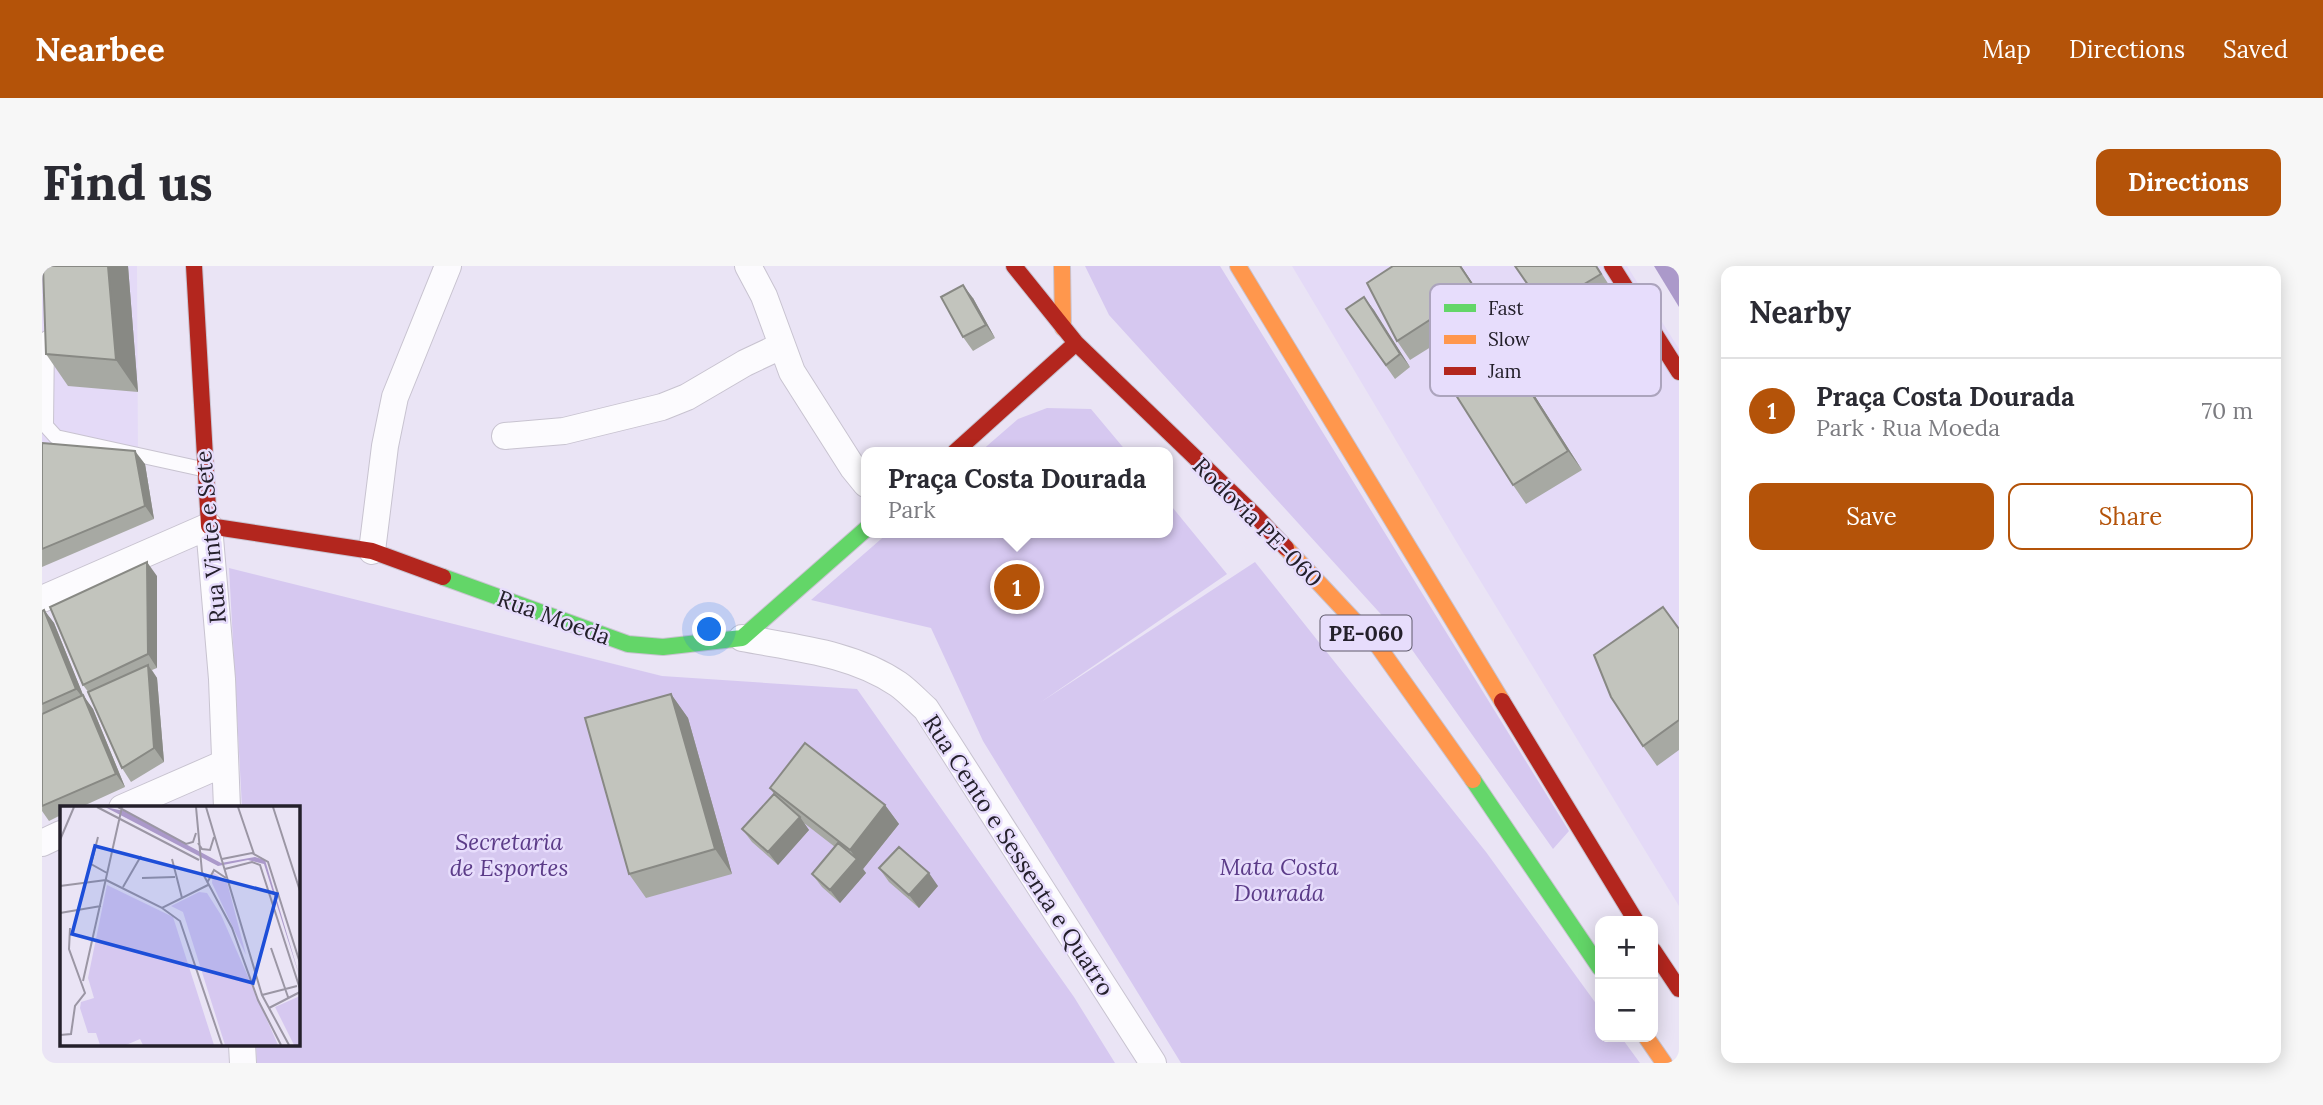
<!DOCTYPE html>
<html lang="en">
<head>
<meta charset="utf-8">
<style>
	body { margin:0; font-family:Lora,serif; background:#f7f7f7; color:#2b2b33 }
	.controls { position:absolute; right:21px; bottom:21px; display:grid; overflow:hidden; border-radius:14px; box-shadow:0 4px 18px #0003 }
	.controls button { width:63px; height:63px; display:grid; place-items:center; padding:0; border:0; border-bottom:2px solid #e1e1e2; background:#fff; color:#2b2b33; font:35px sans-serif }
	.you { position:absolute; left:668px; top:364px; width:24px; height:24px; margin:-18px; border:5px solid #fff; border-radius:50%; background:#1a73e8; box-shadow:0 0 0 10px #1a73e833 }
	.badge { display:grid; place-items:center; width:46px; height:46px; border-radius:50%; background:#b45309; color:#fff; font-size:23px; font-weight:700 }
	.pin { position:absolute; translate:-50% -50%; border:4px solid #fff; box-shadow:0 2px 7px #0006 }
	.popup { position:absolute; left:819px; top:181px; width:312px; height:91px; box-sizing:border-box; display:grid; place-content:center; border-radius:14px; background:#fff; filter:drop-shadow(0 2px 5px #0005); font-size:23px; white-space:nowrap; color:#7c7c81 }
	.popup b { font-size:26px; color:#2b2b33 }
	.popup::after { content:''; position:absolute; left:50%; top:100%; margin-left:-14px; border:14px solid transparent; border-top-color:#fff }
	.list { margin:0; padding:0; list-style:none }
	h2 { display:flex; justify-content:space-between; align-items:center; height:91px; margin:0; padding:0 28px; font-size:30px }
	h2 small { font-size:23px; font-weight:400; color:#7c7c81 }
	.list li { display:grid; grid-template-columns:46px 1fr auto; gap:21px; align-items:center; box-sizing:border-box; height:105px; padding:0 28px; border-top:2px solid #e1e1e2 }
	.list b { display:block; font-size:26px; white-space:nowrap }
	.list p { margin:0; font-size:23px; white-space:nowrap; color:#7c7c81 }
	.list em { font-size:23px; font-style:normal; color:#7c7c81 }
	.actions { display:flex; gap:14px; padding:21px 28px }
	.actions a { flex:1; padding:16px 0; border:2px solid #b45309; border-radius:14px; text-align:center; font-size:24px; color:#b45309 }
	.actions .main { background:#b45309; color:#fff }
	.map { position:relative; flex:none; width:1637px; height:797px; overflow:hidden; border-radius:14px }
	header { display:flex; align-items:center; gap:42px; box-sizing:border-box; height:98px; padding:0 35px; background:#b45309; color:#fff }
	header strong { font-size:33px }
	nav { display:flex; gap:38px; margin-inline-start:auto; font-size:24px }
	.intro { display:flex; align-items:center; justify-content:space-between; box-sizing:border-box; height:168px; padding:0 42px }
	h1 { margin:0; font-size:49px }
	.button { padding:18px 32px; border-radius:14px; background:#b45309; color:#fff; font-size:24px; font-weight:700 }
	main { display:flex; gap:42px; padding:0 42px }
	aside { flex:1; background:#fff; border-radius:14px; box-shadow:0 4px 18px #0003 }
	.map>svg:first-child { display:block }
	.built { fill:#e4daf7 }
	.green { fill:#d6c8f0 }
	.water { fill:#ab99ca }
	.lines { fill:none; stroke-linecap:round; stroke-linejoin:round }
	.lane-casing { stroke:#c8c3d0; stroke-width:16 }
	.street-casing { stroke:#c8c3d0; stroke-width:28 }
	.fast-casing { stroke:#c8c3d0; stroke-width:18 }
	.slow-casing { stroke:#c8c3d0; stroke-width:18 }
	.jam-casing { stroke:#c8c3d0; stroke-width:18 }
	.lane { stroke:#fcfbfe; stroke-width:14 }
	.street { stroke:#fcfbfe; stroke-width:26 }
	.fast { stroke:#63d668; stroke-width:16 }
	.slow { stroke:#ff974d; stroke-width:16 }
	.jam { stroke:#b3261e; stroke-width:16 }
	.wall { fill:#a7a9a3 }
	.shaded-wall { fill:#888984 }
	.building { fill:#c2c4bd; stroke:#888984; stroke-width:2 }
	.labels { text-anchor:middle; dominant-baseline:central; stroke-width:5; stroke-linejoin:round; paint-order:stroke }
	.shield { fill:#e7ddfc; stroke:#5e596a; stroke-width:2 }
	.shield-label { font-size:21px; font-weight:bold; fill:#24202b }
	.street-label { font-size:23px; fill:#24202b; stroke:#e7ddfc }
	.park-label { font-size:23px; font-style:italic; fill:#5b3b88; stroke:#e7ddfc }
	.inset-road { fill:none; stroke:#9b96a4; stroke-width:2 }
	.view { fill:#1d4ed8; fill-opacity:0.15; stroke:#1d4ed8; stroke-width:3.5 }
	.inset-edge { fill:none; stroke:#24202b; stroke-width:3.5 }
	.key { fill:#e7ddfc; stroke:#aca4bd; stroke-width:2 }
	.key-label { font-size:19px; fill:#24202b }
</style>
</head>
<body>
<header>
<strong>Nearbee</strong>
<nav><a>Map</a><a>Directions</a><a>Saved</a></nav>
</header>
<div class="intro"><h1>Find us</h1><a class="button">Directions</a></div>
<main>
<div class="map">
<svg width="1637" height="797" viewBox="0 0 1637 797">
	<rect width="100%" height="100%" fill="#eae4f5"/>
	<path class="built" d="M0,0H95L96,193L0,185Z
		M1250,0H1585L1637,83V640L1414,275Z"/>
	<path class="green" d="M1043,0H1178L1527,565L1511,583L1366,378L1067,49Z
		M1005,142L1049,143L1085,186H938L976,153Z
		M1126,236L1185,308L999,436L1213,296L1444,586L1558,743V771H1579L1598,797H1139L941,475L889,362L769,334L846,267H1126Z
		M187,302L620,410L815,423L1032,731L1073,797H215L214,778H256V542L200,541Z"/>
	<path class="water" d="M1612,0H1637V41Z"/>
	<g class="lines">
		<g class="lane-casing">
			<path id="lane" d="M5,72L4,160L14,171L160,203"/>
		</g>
		<g class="street-casing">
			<path id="street" d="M706,0L722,30L750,106L811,202L824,218
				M463,170L522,165L620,141L645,131L703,97L739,80
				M330,285L343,180L353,131L406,0
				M0,333L167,260L180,413L185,542
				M700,372C753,382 811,387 856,418C866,425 875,435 884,443L1111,797
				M80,542L183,497
				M0,577L19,568
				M200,778L201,797"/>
		</g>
		<g class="fast-casing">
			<path id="fast" d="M401,311L586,378L621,381L700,372L824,263
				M1431,514L1558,702"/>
		</g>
		<g class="slow-casing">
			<path id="slow" d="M1020,0L1021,62
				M1196,0L1460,435
				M1244,282L1336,380L1431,514
				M1604,771L1622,797"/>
		</g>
		<g class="jam-casing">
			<path id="jam" d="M152,0L167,260L330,285L401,311
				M972,0L1034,77L1215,251L1244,282
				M1570,0L1637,106
				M913,186L1034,77
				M1460,435L1594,655
				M1611,684L1637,723"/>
		</g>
		<use href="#lane" class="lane"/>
		<use href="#street" class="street"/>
		<use href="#fast" class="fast"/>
		<use href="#slow" class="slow"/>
		<use href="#jam" class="jam"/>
	</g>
	<path class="wall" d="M86,0L96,126L26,120L4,88Z
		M1351,0H1419L1448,44L1368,94L1355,75Z
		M1473,0H1555L1572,27L1516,62Z
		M1322,31L1368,101L1353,113L1304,43Z
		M931,32L953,72L931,85L921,71Z
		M1461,82L1475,102L1540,204L1484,238L1471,219Z
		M0,177L103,198L112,253L0,301Z
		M115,310V402L110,404L115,412L122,496L89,516L80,502L47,427L41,419Z
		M2,344L12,357L41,429L51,443L83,521L37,542H19V549L7,555L0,545V345Z
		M1637,363V484L1615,500L1601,480Z
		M629,428L646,452L690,608L604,632L587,608Z
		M728,522L843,539L857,558L821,603L824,607L798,637L780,621L770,608L793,581L762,557L767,564L736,599L710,576L700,563L732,528Z
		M837,602L896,620L877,642L847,616Z"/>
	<path class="shaded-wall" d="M66,0H86L96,126L74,94Z
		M1418,0H1419L1448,44L1434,24Z
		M921,19L931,32L953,72L944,59Z
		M1322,31L1332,44L1368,101L1358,88Z
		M1461,82L1475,102L1540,204L1526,185Z
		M93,185L103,198L112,253L103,240Z
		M105,296L115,310V402L106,388Z
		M2,344L12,357L44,436L34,423Z
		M106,399L115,412L122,496L112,482Z
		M629,428L646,452L690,608L673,583Z
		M41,429L51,443L83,521L74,508Z
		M843,539L857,558L821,603L824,607L798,637L788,624L815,594L808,584Z
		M758,551L767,564L736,599L726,586Z
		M887,607L896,620L877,642L867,629Z"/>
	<path class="building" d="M1,0H66L74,94L4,88Z
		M1351,0H1418L1434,24L1355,75L1325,17Z
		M1473,0H1554L1559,8L1502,42Z
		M921,19L944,59L921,71L899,31Z
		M1322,31L1358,88L1344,99L1304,43Z
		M1461,82L1526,185L1471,219L1405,115Z
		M0,177L93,185L103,240L0,283Z
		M105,296L106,388L41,419L8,341Z
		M1621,341L1637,363V454L1601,480L1569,431L1552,389Z
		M2,344L34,423L0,438V345Z
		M106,399L112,482L80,502L46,426Z
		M629,428L673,583L587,608L543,452Z
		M41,429L74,508L0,540V448Z
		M763,477L843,539L808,584L728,522Z
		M732,528L758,551L726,586L700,563Z
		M796,577L815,593L788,624L770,608Z
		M857,581L887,607L867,629L837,602Z"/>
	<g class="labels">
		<rect class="shield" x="1278.5" y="349.5" width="91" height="35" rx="5"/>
		<g class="shield-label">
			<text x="1324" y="367">PE-060</text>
		</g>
		<g class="street-label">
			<text transform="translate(1216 256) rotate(45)">Rodovia PE-060</text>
			<text transform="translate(168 271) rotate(-95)">Rua Vinte e Sete</text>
			<text transform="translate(512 351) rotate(20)">Rua Moeda</text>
			<text transform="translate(977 589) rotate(57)">Rua Cento e Sessenta e Quatro</text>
		</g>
		<g class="park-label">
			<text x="467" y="575">Secretaria<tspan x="467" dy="26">de Esportes</tspan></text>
			<text x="1237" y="600">Mata Costa<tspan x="1237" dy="26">Dourada</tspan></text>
		</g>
	</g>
	<g transform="translate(18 540)">
		<rect width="240" height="240" fill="#eae4f5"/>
		<path d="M153,66L167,76L186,149L152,77ZM47,79L113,111L154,239H83L80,233L66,239H40L36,227H28L20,202L21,196L34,192L28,172ZM139,86L147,87L161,109L218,239H165L123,106L111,100ZM240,190V239H234L215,201Z" fill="#d6c8f0"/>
		<path d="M45,1L64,5L161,57L195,51L205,54L240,172L204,58L188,54L158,60Z" fill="#ab99ca"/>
		<path class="inset-road" d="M37,1L139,54M58,1L126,38L133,36L136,27M136,1L142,66L172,122L198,194L221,239M146,1L202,189L229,239M178,1L194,48M213,1L240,85M38,31L31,58L47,67M0,34L14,1M138,37L142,43L150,44L154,31M112,53L122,92M162,53L192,47L208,56L240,157M165,63L192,56L200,59L240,183M82,72L115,71M46,74L102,102L148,79M147,77L154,64L166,72M0,80L46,74M63,81L81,50M102,102L120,115L162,239M0,107L41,100M211,142L228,191M23,175L62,1M202,189L237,180M209,202L240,186M0,229L11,228L15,200L25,187L9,143L10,122"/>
		<path class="view" d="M35,40L217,88L193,177L12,128Z"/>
		<rect width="240" height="240" class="inset-edge"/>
	</g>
	<rect x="1388" y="18" width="231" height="112" rx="10" class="key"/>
	<rect x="1402" y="38" width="32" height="8" fill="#63d668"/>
	<rect x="1402" y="69" width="32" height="9" fill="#ff974d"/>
	<rect x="1402" y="101" width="32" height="8" fill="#b3261e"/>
	<g class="key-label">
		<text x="1446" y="49">Fast</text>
		<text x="1446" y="80">Slow</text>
		<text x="1446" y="112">Jam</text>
	</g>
</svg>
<div class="controls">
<button>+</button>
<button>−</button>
</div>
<div class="you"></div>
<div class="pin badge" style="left:975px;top:321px">1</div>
<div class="popup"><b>Praça Costa Dourada</b>Park</div>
</div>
<aside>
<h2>Nearby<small></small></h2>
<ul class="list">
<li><span class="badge">1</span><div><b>Praça Costa Dourada</b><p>Park · Rua Moeda</p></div><em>70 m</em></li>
</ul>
<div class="actions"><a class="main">Save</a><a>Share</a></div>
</aside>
</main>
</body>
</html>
